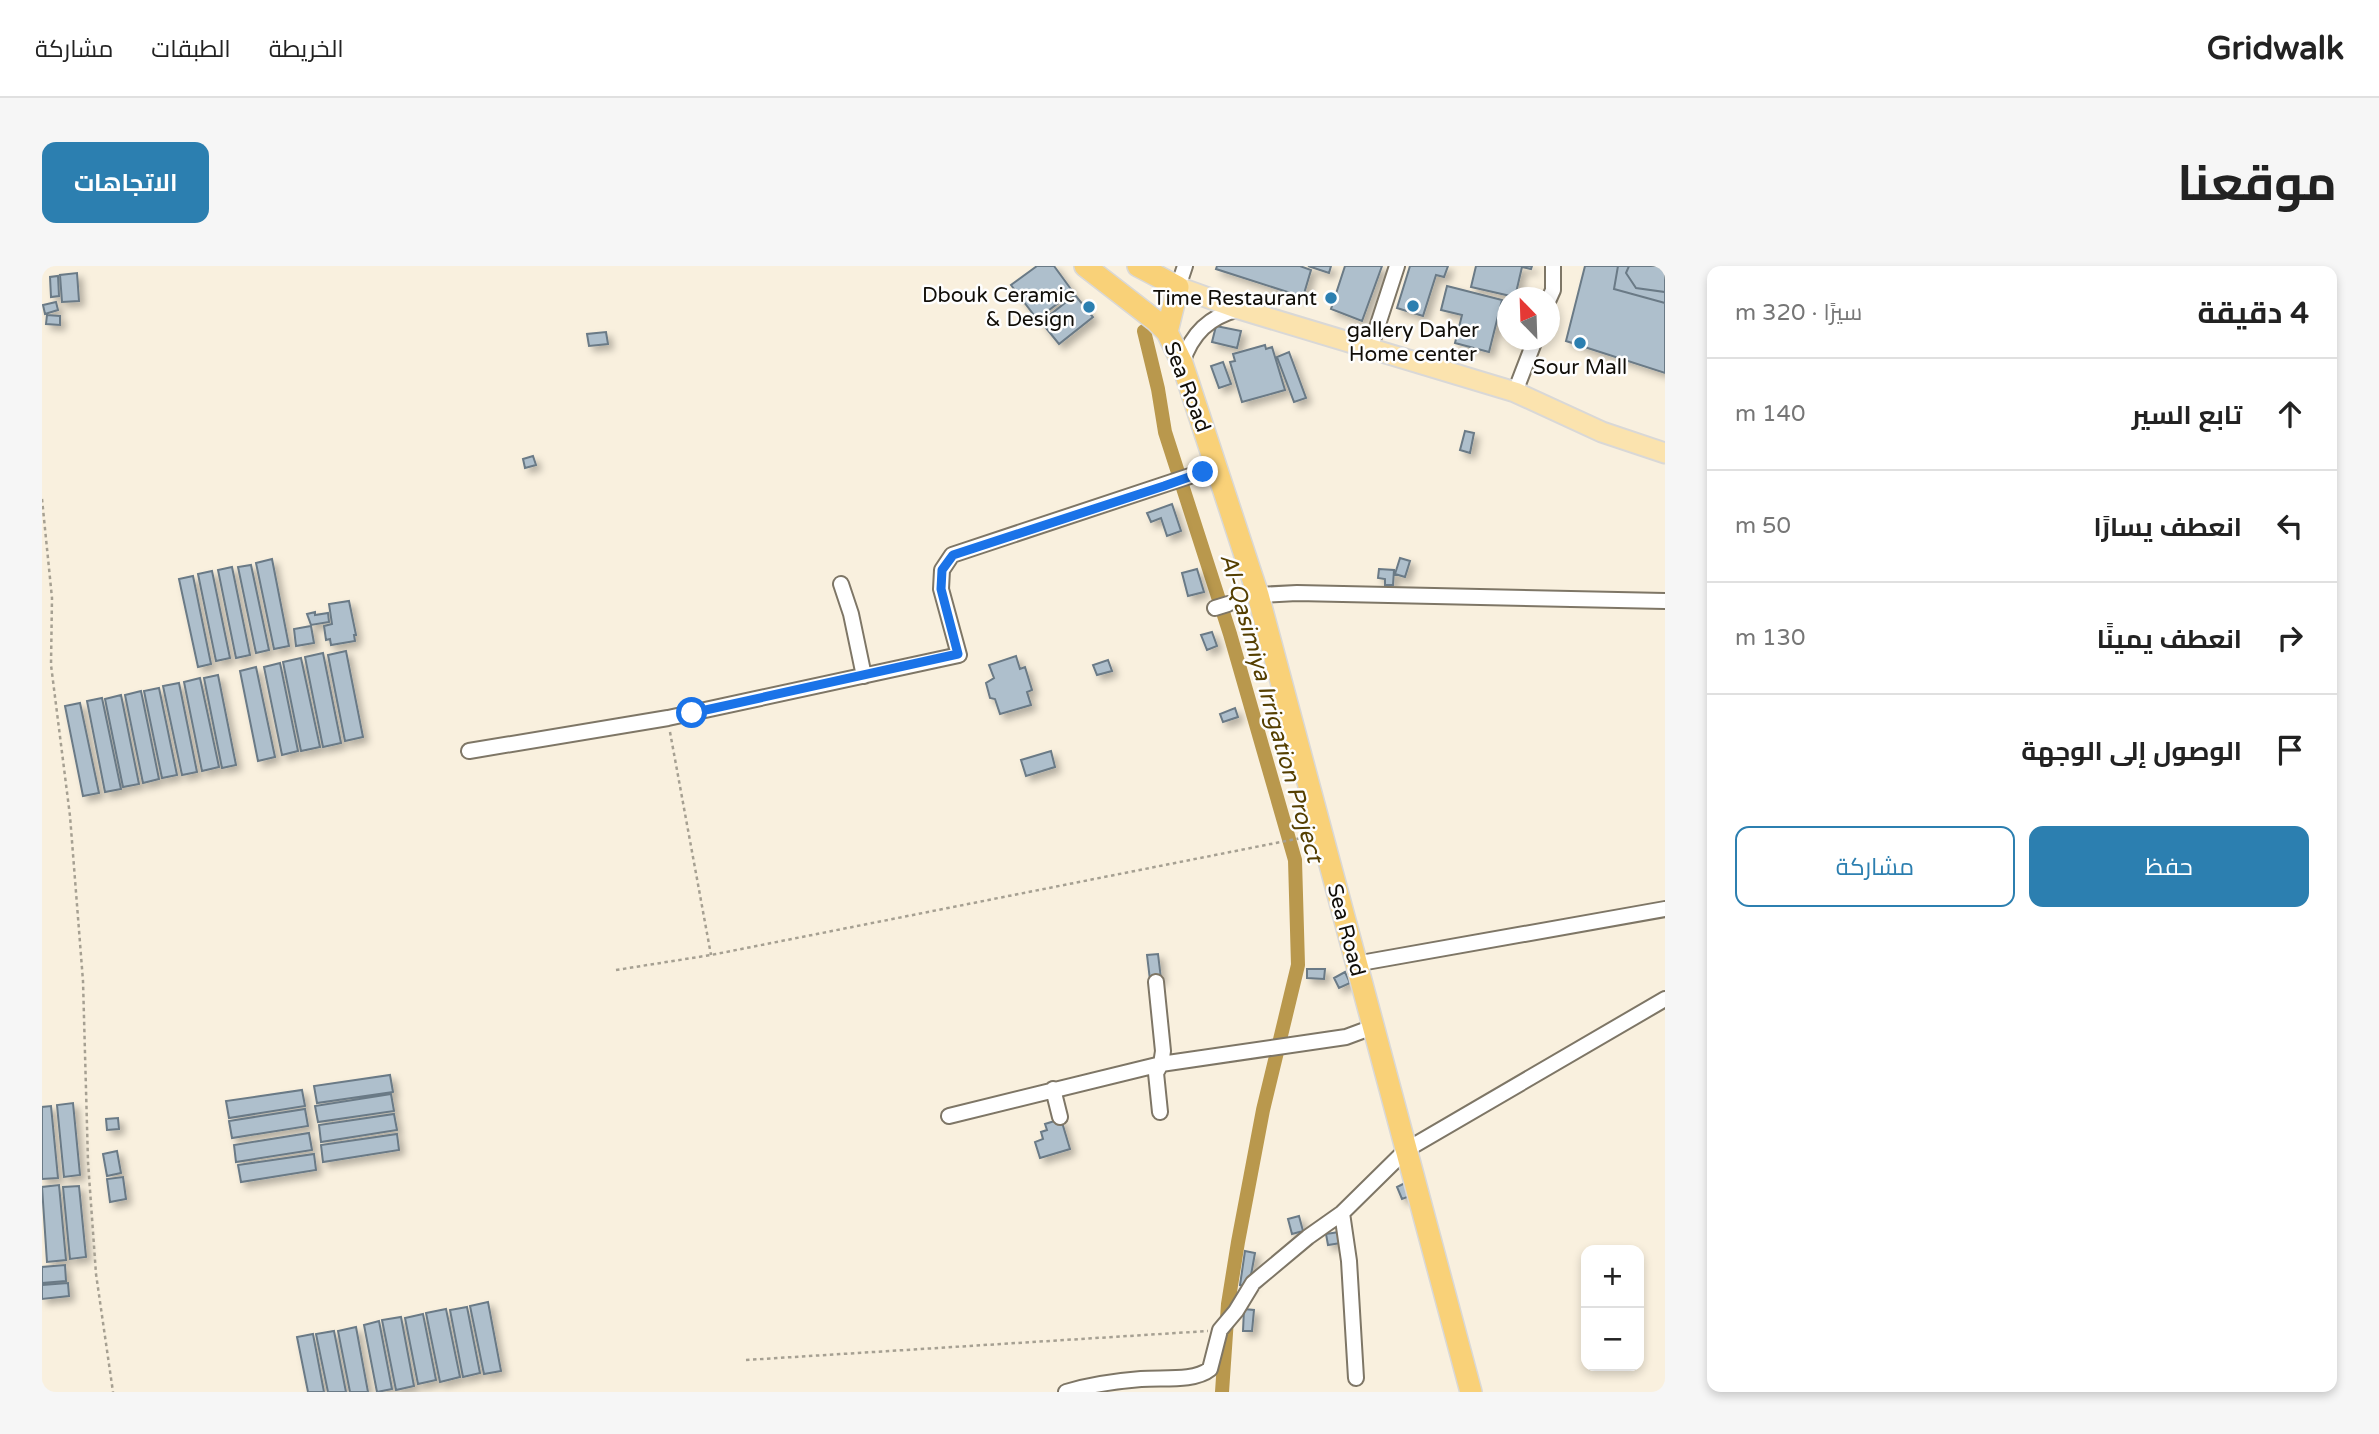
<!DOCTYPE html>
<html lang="ar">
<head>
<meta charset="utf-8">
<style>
	body { margin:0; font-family:"Varela Round",Cairo,sans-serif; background:#f6f6f6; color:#222; direction:rtl }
	.controls { position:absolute; right:21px; bottom:21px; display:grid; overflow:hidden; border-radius:14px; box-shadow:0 4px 10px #0003 }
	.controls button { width:63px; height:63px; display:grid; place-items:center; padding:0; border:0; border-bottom:2px solid #e0e0e0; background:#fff; color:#222; font:35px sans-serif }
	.compass { position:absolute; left:1455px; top:21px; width:63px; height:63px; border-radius:50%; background:#fff; box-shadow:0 4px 10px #0003; rotate:337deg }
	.stop { position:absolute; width:21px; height:21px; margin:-16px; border:5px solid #1a73e8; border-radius:50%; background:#fff }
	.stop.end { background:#1a73e8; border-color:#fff; box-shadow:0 2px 7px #0008 }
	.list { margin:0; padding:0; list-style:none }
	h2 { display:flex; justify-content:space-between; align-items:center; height:91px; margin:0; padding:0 28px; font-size:30px }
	h2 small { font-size:23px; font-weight:400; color:#767676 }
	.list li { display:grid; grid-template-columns:46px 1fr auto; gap:21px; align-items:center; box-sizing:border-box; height:112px; padding:0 28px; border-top:2px solid #e0e0e0 }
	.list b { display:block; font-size:26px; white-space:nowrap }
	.list em { font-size:23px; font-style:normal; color:#767676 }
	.actions { display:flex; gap:14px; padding:21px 28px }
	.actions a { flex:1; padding:16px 0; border:2px solid #2c7fb0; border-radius:14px; text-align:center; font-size:24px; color:#2c7fb0 }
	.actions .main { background:#2c7fb0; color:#fff }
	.icon { flex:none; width:38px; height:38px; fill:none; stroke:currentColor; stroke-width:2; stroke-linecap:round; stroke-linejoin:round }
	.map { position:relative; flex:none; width:1623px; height:1126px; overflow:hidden; direction:ltr; border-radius:14px }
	header { display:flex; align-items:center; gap:42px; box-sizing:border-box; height:98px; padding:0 35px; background:#fff; border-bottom:2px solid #e0e0e0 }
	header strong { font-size:33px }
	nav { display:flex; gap:38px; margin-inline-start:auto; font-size:24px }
	.intro { display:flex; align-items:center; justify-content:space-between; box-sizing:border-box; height:168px; padding:0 42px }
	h1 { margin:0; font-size:49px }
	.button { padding:18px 32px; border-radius:14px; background:#2c7fb0; color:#fff; font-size:24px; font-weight:700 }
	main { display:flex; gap:42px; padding:0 42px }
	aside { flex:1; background:#fff; border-radius:14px; box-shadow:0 4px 10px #0003 }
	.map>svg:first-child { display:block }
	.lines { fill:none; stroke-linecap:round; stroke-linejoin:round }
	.canal { stroke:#b9984d; stroke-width:14 }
	.building { fill:#aebfcc; stroke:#6a7a86; stroke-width:2; filter:url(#shadow) }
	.minor-casing { stroke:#7e7666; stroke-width:18 }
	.major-casing { stroke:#d9d8d7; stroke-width:23 }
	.highway-casing { stroke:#d9d8d7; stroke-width:24 }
	.path { stroke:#a6a092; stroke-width:2.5; stroke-dasharray:3.5 3.5; stroke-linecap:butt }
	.minor { stroke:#fff; stroke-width:14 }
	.major { stroke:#fbe3ae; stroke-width:19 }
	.highway { stroke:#f9d178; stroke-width:21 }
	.route { stroke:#1a73e8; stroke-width:9 }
	.poi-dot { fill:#2c7fb0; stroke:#fefefe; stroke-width:2.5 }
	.labels { text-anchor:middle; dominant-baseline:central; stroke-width:5; stroke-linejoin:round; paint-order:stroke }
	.poi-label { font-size:21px; fill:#110e08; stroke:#fefefe; text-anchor:end }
	.street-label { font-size:21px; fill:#110e08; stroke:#fefefe }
	.water-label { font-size:23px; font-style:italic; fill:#553f00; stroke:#fefefe }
</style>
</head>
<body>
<header>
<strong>Gridwalk</strong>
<nav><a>الخريطة</a><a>الطبقات</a><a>مشاركة</a></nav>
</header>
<div class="intro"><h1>موقعنا</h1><a class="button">الاتجاهات</a></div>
<main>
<aside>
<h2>4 دقيقة<small>سيرًا · 320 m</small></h2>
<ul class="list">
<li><svg class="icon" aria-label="ahead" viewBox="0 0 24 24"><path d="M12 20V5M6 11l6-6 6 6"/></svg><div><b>تابع السير</b></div><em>140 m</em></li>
<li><svg class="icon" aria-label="left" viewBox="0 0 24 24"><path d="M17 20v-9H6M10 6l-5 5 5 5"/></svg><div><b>انعطف يسارًا</b></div><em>50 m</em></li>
<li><svg class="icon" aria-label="right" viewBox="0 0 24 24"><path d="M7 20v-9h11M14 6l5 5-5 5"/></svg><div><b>انعطف يمينًا</b></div><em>130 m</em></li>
<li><svg class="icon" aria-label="arrive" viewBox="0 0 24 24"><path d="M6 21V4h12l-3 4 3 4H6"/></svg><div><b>الوصول إلى الوجهة</b></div></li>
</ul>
<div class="actions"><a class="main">حفظ</a><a>مشاركة</a></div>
</aside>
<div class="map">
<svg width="1623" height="1126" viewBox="0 0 1623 1126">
	<defs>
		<filter id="shadow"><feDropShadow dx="5" dy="5" stdDeviation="3.5" flood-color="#0004"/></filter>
	</defs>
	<rect width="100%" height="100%" fill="#f9f0de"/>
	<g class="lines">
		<path class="canal" d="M1102,65L1116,123L1123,166L1188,368L1253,594L1256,699L1221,844L1196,976L1186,1038L1180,1126"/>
	</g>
	<path class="building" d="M995,0H1012L1031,26L995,53L969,19Z
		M1175,0H1258L1269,4L1261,31L1174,3Z
		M1266,0H1289L1287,7Z
		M1303,0H1340L1320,55L1289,43Z
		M1368,0H1406L1402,11L1394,9L1381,50L1355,42Z
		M1434,0H1490L1489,3L1480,1L1473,31L1429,21Z
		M1543,0H1576L1572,23L1623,37V107L1524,75Z
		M1576,0H1587L1584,7L1594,22L1623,26V37L1572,23Z
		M1587,0H1623V26L1594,22L1584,7Z
		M35,7L37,35L20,36L18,9Z
		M16,10L17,30L9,31L8,11Z
		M1405,20L1460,34L1447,86L1413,77L1420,49L1399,44Z
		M1033,29L1051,51L1017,78L999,56Z
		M14,36L16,44L3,48L1,39Z
		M5,49L18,50V59L4,58Z
		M1174,60L1199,65L1195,82L1170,76Z
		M564,66L566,78L547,80L545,68Z
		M1223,79L1224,83L1230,81L1243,124L1200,136L1188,96L1193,95L1191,88Z
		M1247,86L1264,132L1252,136L1235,91Z
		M1181,96L1189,118L1177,122L1169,100Z
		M1423,165L1432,167L1428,187L1418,184Z
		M491,190L494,199L483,202L481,193Z
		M1130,238L1139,265L1125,270L1119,252L1109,256L1105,247Z
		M1358,292L1368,295L1363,311L1353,308Z
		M230,293L247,380L232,383L214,297Z
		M209,299L227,384L214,387L196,301Z
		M190,301L208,389L194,392L176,304Z
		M1155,303L1162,326L1146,330L1140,307Z
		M1337,303L1352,304L1351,319H1343V313L1336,312Z
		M170,305L188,392L174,395L156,308Z
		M151,310L169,398L156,401L137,313Z
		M307,335L314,369H312L313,375L289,379L288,373L284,374L282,360L290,358L287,338Z
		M273,346V349L286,347L287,356L269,359L265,348Z
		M269,360L272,377L254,380L252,363Z
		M1170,366L1175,380L1165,384L1159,369Z
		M304,385L321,471L303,475L286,389Z
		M281,387L299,477L281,481L263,391Z
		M974,390L978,403L983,401L990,424L985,426L989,439L958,448L953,433L948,432L944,417L952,412L947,399Z
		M259,392L278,481L259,485L241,396Z
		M1066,394L1070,405L1055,409L1051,399Z
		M238,397L256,485L240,489L222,401Z
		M214,401L233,491L216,495L198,405Z
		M176,409L194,499L180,502L162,412Z
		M158,412L177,501L160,505L142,416Z
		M137,417L155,506L140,509L121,420Z
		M117,422L135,509L120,512L102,425Z
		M99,425L117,513L101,517L83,429Z
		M79,429L97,518L81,521L63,433Z
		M60,432L79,523L63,526L45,435Z
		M38,437L57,527L41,530L23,440Z
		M1193,442L1196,451L1181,456L1178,448Z
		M1009,485L1013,501L984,510L979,494Z
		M1116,688L1119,713L1108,714L1105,689Z
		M1265,703H1283L1282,713L1265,712Z
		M1303,706L1308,717L1297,722L1292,712Z
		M348,809L351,826L275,837L272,820Z
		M260,824L263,840L187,852L184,835Z
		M349,828L352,845L276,856L273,840Z
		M31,837L38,909L22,911L15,839Z
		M9,840L16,912L0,913V841Z
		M263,843L266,860L190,872L187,855Z
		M352,848L355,864L279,876L277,859Z
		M76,852L77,863L65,864L64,853Z
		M1019,853L1028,883L998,892L993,876L1001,873L999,866L1005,864L1003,858Z
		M267,867L270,884L194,896L192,879Z
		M355,868L357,884L281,896L279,879Z
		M75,885L79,907L65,910L61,888Z
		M272,888L274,904L199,916L196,899Z
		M81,911L84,933L68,936L65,913Z
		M1363,917L1368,930L1360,933L1355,921Z
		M17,919L24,994L5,996L0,921Z
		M37,920L44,991L28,993L21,921Z
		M1257,950L1261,965L1250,968L1246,953Z
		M1297,966L1299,977L1286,979L1284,968Z
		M1203,985L1213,987L1207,1020L1198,1019Z
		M23,999L24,1015L0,1017V1001Z
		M26,1017L27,1030L0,1033V1019Z
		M446,1036L459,1105L442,1108L428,1040Z
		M425,1041L438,1107L421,1111L408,1044Z
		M404,1043L418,1111L398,1116L384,1047Z
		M1202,1043L1212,1044L1210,1065H1201Z
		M381,1048L394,1114L376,1118L363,1052Z
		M359,1051L372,1120L354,1124L340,1054Z
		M337,1055L350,1123L335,1126L322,1059Z
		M314,1061L326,1126H308L296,1065Z
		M292,1065L304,1126H286L274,1068Z
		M271,1068L282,1126H266L255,1071Z"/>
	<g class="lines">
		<g class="minor-casing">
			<path id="minor" d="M1136,21L1143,0
				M1507,33L1511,24V0
				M1328,83L1355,0
				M1140,97C1150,67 1167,51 1197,43
				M1473,126L1493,74
				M799,318L809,348L822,410
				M1216,329L1255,327L1623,335
				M1173,342L1186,338
				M427,485L626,452L917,389L899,323L900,304L910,289L1175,201
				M1313,698L1623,643
				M1114,716L1121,785L1119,798L1114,807L1118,846
				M1011,823L1018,851
				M907,850L1119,798L1304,771L1331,761
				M1300,947L1307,995L1314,1112
				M1024,1126C1047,1119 1074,1115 1099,1113C1119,1111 1152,1116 1168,1103L1178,1064L1194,1045L1211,1017L1266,971L1300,947L1364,884L1623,733"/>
		</g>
		<g class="major-casing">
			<path id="major" d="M1136,21L1197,43L1473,126L1560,166L1623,187"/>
		</g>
		<g class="highway-casing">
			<path id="highway" d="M1043,0L1114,55L1125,66L1140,97L1216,329L1429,1126
				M1096,0L1136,21L1125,66"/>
		</g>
		<path class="path" d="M0,233L10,332L9,399L28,550L41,715L46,896L54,1008L71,1126
			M628,466L669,689
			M574,704L669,689L1264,571
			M704,1094L1166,1065"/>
		<use href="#minor" class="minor"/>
		<use href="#major" class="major"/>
		<use href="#highway" class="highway"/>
	</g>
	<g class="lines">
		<path class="route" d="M650,447L916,388L899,323L900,304L911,289L1122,220L1161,206"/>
	</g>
	<g class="poi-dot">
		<circle cx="1289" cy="32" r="7"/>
		<circle cx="1371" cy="40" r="7"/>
		<circle cx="1047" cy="41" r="7"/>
		<circle cx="1538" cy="77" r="7"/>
	</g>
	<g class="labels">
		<g class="poi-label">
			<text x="1033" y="29">Dbouk Ceramic<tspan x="1033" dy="24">&amp; Design</tspan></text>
			<text x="1275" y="32">Time Restaurant</text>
			<text x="1371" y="64" text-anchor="middle">gallery Daher<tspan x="1371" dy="24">Home center</tspan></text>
			<text x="1538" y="101" text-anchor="middle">Sour Mall</text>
		</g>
		<g class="street-label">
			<text transform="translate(1145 121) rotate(69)">Sea Road</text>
			<text transform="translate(1304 664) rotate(75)">Sea Road</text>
		</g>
		<g class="water-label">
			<text transform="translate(1229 442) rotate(74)">Al-Qasimiya Irrigation Project</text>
		</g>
	</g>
</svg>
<div class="controls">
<button>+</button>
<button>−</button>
</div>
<svg class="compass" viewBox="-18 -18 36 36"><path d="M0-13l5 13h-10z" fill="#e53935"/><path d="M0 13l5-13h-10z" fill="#767676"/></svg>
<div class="stop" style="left:650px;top:447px"></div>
<div class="stop end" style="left:1161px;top:206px"></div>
</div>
</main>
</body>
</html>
